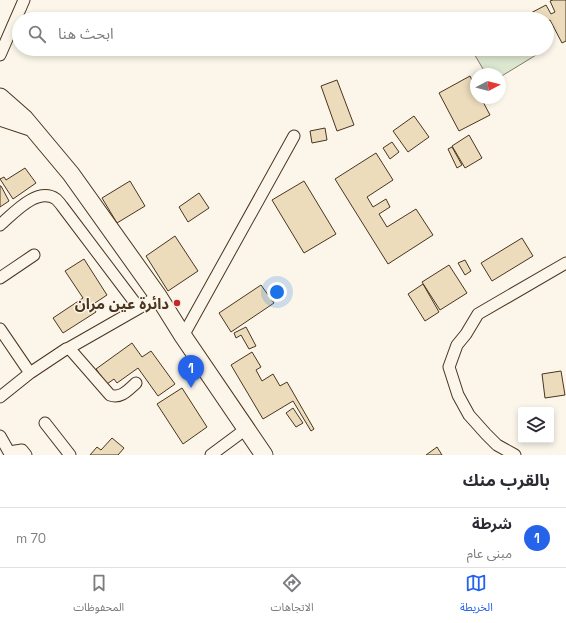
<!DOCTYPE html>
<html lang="ar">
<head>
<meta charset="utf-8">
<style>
	body { margin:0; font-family:"Space Grotesk","Noto Sans Arabic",sans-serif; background:#f2f2f3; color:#2b2b33; direction:rtl }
	.controls { position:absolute; right:12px; bottom:12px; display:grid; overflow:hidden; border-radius:4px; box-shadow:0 2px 6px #0003 }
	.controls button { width:36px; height:36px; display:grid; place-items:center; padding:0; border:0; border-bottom:1px solid #e1e1e2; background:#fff; color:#2b2b33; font:20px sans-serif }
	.compass { position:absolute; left:470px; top:68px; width:36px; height:36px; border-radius:50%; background:#fff; box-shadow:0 2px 6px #0003; rotate:83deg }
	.you { position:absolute; left:277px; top:292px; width:14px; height:14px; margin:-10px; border:3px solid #fff; border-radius:50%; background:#1a73e8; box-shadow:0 0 0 6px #1a73e833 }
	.badge { display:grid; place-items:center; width:26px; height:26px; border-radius:50%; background:#2563eb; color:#fff; font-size:13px; font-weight:700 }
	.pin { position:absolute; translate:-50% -33px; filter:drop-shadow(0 1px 2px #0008) }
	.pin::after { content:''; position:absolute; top:21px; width:14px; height:12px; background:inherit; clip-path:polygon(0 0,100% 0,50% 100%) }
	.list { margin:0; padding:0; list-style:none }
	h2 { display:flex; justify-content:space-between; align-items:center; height:52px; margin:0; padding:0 16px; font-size:17px }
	h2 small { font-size:13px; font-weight:400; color:#7c7c81 }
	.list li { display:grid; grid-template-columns:26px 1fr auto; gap:12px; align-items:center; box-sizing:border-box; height:60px; padding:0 16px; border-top:1px solid #e1e1e2 }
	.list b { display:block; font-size:15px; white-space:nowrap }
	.list p { margin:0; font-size:13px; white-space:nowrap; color:#7c7c81 }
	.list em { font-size:13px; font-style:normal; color:#7c7c81 }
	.icon { flex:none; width:22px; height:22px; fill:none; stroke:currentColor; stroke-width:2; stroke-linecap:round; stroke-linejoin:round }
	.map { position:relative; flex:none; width:566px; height:455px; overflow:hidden; direction:ltr }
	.search { position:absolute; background:#fff; box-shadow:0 2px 6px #0003; left:12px; right:12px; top:12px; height:44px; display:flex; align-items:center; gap:10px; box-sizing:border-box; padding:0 14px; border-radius:22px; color:#7c7c81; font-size:15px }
	.sheet { height:112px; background:#fff }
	nav { display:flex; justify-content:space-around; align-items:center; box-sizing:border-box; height:56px; border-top:1px solid #e1e1e2; background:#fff; font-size:11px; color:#7c7c81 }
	nav a { display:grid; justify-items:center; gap:2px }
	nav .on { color:#2563eb }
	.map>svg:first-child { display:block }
	.green { fill:#dce7d0; stroke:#887966 }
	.building { fill:#ecdcbc; stroke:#4a3520 }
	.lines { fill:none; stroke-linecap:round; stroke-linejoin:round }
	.minor-casing { stroke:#4a3520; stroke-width:13 }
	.primary-casing { stroke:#4a3520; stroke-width:19 }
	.minor { stroke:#fbf6e9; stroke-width:11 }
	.primary { stroke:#fbf6e9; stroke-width:17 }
	.poi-dot { fill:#c62828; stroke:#fbf6e9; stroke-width:1.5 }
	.labels { text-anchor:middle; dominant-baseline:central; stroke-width:3; stroke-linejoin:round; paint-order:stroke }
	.poi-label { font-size:15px; font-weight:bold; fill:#4a3520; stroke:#fbf6e9; text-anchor:end }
</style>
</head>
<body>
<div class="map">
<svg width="566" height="455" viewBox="0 0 566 455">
	<rect width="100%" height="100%" fill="#fbf6e9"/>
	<path class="green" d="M477,49H546L500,77V74H486L473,52Z"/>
	<path class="building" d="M553,0H566V41L562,43L550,20L547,21V19H529L527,15L546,5L551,14L555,12L550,1Z
		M470,76L476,89V98H481L490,115L459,131L439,93Z
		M337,80L354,125L337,131L321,86Z
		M414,116L429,137L408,152L393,131Z
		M325,128L327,140L312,143L310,131Z
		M469,135L482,158L465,168L452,146Z
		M392,142L399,152L390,159L383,148Z
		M452,147L462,165L457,168L448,149Z
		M376,153L393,180L367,197L373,207L386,199L390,207L379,214L387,227L416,209L433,235L388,264L335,179Z
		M25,168L36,183L13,199L0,179L4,177L6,180Z
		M130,181L145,206L117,223L102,198Z
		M304,181L336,234L304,253L272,200Z
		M0,186H1L9,201L0,207Z
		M199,193L209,208L188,222L179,207Z
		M175,236L198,271L168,291L146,256Z
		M522,238L533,256L492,281L481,263Z
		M84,259L107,295L92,305L96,312L63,333L53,318L83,298L65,271Z
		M465,260L471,271L465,275L458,263Z
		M449,265L467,293L440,310L422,282Z
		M423,284L439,312L425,321L408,294Z
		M261,285L274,303L231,332L219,313Z
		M246,327L256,346L249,349L241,335L236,338L234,333Z
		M132,343L142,357L151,351L175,384L158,396L138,368L117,383L114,379L107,384L96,369Z
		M252,352L261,367L256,370L262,381L273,374L280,386L287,382L314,429L311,431L293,401L263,419L231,365Z
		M561,371L565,395L545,398L542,374Z
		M182,388L207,427L183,444L157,404Z
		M293,408L303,423L296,427L286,413Z
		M112,438L124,448L118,455H90L97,447L101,450Z
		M437,447L442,455H426Z"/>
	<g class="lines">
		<g class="minor-casing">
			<path id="minor" d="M0,55L24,0
				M0,225C13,214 37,186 56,199C58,201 60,203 62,206L139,308
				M0,278L34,255
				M0,329L30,373
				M183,336L294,136
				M69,348L110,395C121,399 128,390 136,383
				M0,397L30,373L66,349L69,348L139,308L158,296
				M45,423L70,455
				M0,436L9,452L22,450L26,455
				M211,455L246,429
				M515,455L497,445L486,434L469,415L458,395L449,367L457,345L466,334L478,314L566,263"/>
		</g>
		<g class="primary-casing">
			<path id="primary" d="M0,97L25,119L71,174L158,296L183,336L264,455
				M0,117L30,127"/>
		</g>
		<use href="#minor" class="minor"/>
		<use href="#primary" class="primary"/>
	</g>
	<circle class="poi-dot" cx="177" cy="303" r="4"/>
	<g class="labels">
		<g class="poi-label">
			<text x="169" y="303">دائرة عين مران</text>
		</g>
	</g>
</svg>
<div class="controls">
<button><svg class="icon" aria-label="layers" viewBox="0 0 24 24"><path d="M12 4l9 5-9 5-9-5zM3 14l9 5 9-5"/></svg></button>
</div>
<svg class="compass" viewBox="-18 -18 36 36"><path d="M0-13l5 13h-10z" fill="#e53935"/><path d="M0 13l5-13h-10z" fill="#7c7c81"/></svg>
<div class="you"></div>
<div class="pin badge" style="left:191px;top:388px">1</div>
<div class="search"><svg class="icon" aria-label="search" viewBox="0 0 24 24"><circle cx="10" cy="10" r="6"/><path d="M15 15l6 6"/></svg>ابحث هنا</div>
</div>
<section class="sheet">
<h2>بالقرب منك<small></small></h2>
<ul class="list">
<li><span class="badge">1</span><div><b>شرطة</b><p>مبنى عام</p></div><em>70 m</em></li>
</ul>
</section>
<nav>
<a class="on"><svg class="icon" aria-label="map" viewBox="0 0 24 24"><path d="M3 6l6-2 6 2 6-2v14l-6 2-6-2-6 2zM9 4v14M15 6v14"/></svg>الخريطة</a>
<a><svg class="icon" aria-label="directions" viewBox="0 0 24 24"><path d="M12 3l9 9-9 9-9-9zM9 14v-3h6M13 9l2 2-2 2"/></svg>الاتجاهات</a>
<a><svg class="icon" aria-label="saved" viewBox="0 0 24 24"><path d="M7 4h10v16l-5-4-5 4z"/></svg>المحفوظات</a>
</nav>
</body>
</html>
